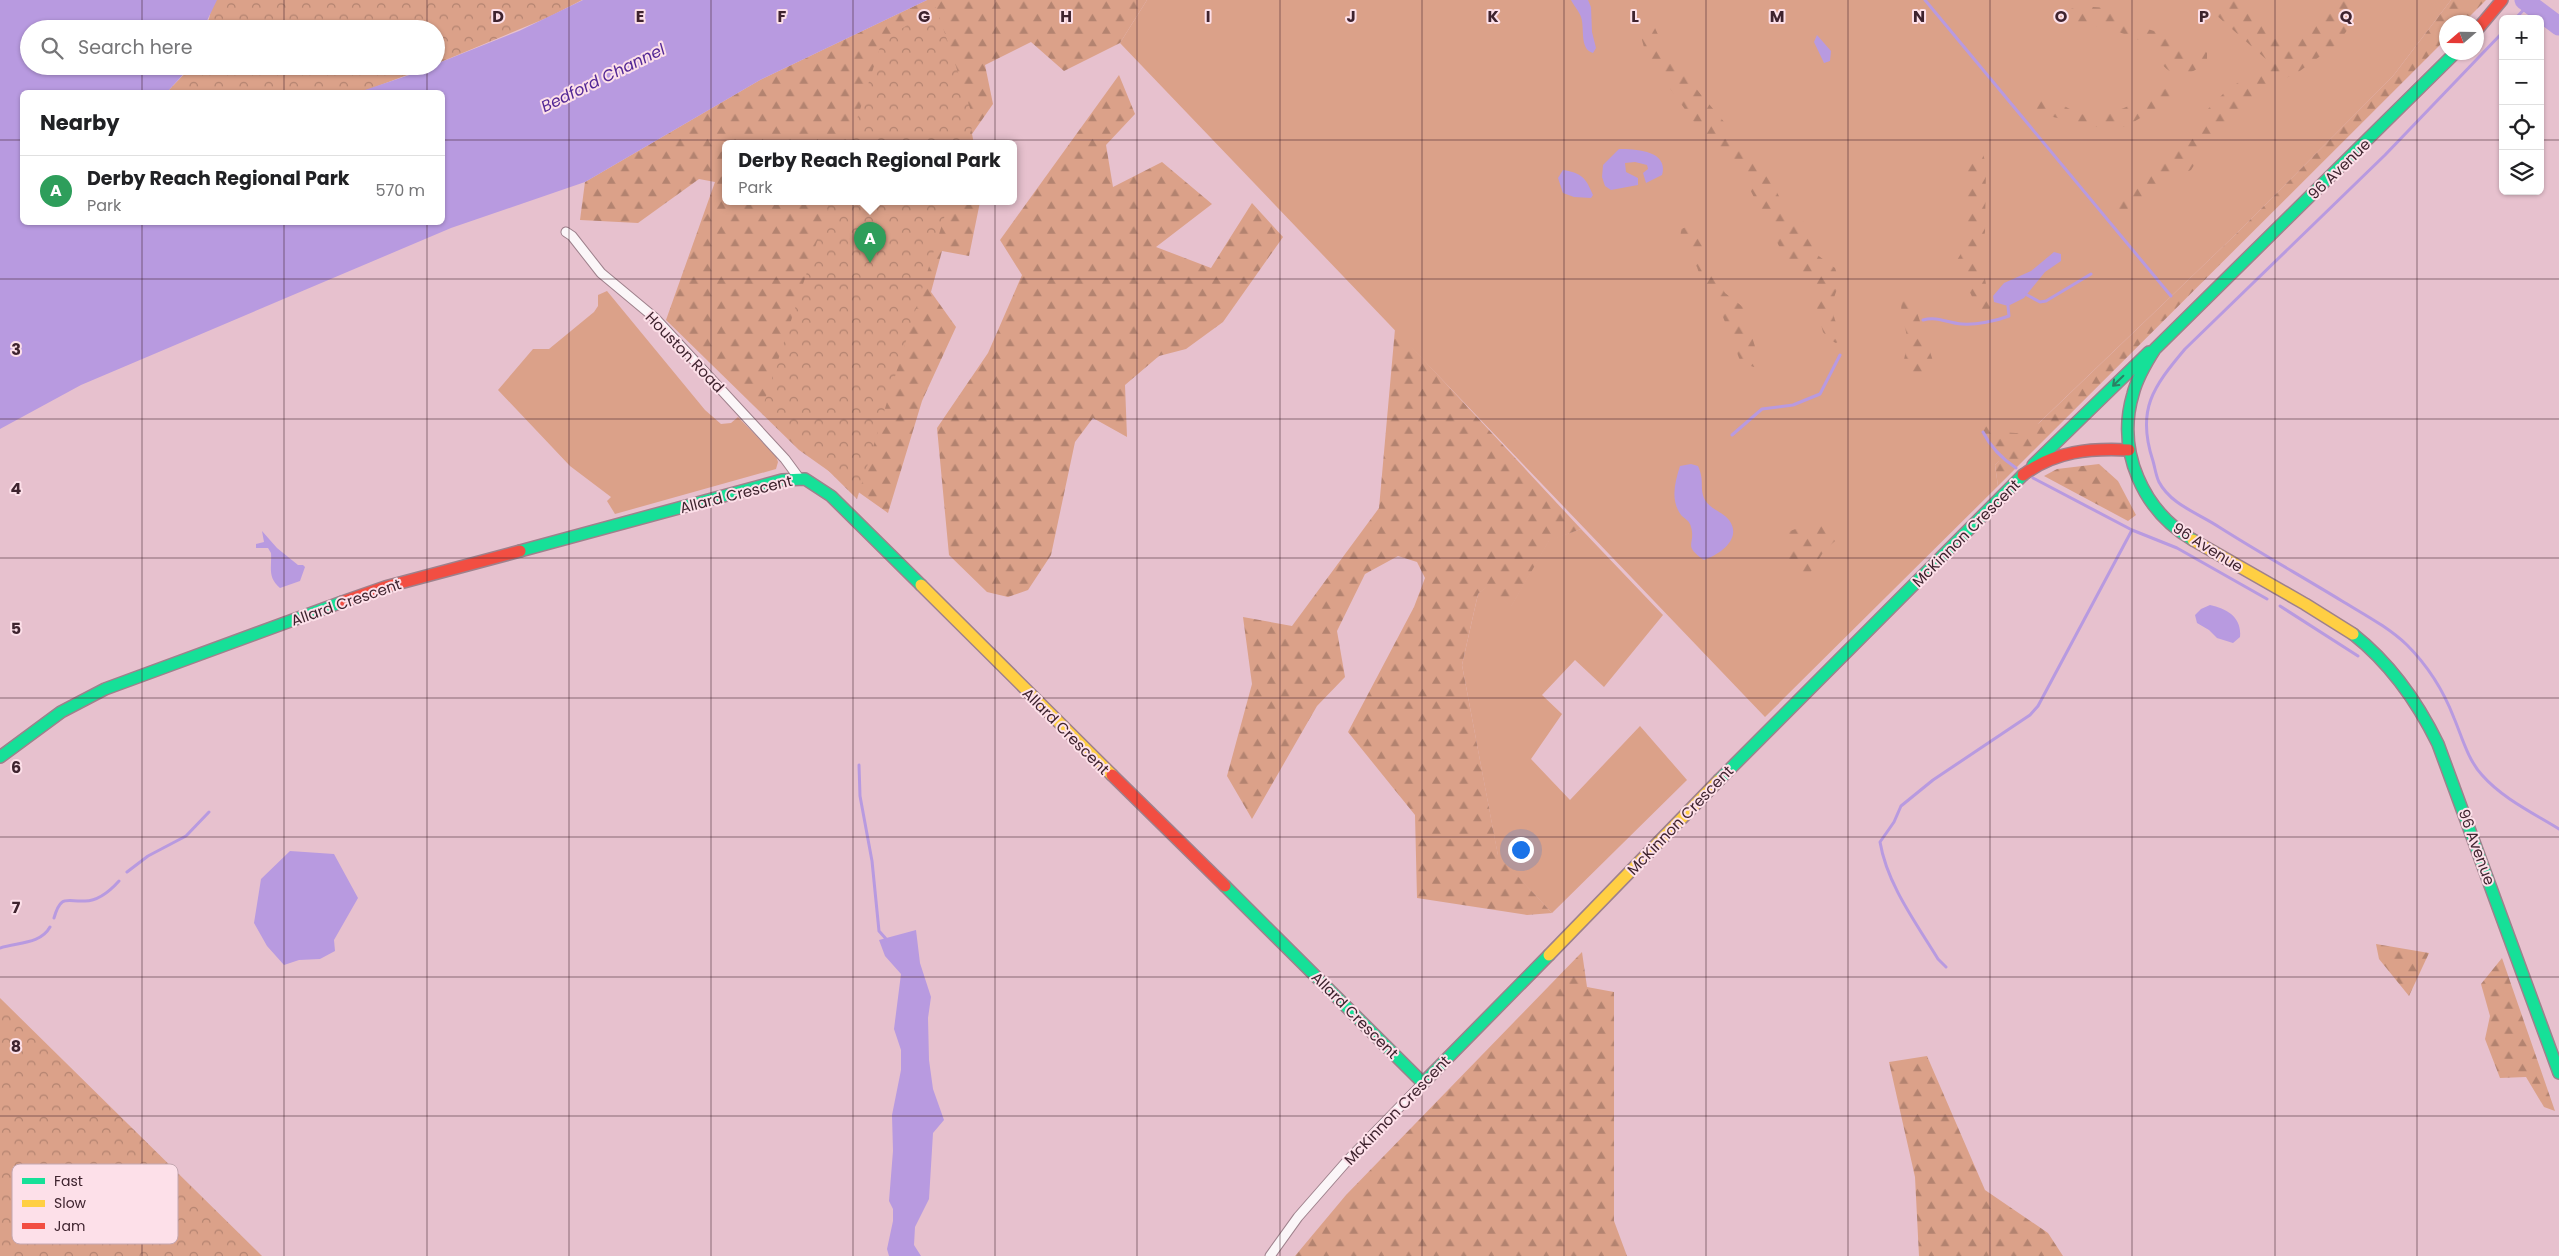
<!DOCTYPE html>
<html lang="en">
<head>
<meta charset="utf-8">
<style>
	body { margin:0; font-family:Poppins,sans-serif; background:#f2f2f2; color:#202124 }
	.controls { position:absolute; right:15px; top:15px; display:grid; overflow:hidden; border-radius:8px; box-shadow:0 1px 4px #0004 }
	.controls button { width:45px; height:45px; display:grid; place-items:center; padding:0; border:0; border-bottom:1px solid #e0e0e0; background:#fff; color:#202124; font:25px sans-serif }
	.compass { position:absolute; left:2439px; top:15px; width:45px; height:45px; border-radius:50%; background:#fff; box-shadow:0 1px 4px #0004; rotate:250deg }
	.you { position:absolute; left:1520px; top:849px; width:18px; height:18px; margin:-12px; border:4px solid #fff; border-radius:50%; background:#1a73e8; box-shadow:0 0 0 8px #1a73e833 }
	.badge { display:grid; place-items:center; width:32px; height:32px; border-radius:50%; background:#795a66; color:#fff; font-size:16px; font-weight:700 }
	.pin { position:absolute; translate:-50% -41px; filter:drop-shadow(0 1px 2px #0008) }
	.pin::after { content:''; position:absolute; top:26px; width:18px; height:15px; background:inherit; clip-path:polygon(0 0,100% 0,50% 100%) }
	.popup { position:absolute; left:722px; top:140px; width:295px; height:65px; box-sizing:border-box; display:grid; place-content:center; border-radius:8px; background:#fff; filter:drop-shadow(0 1px 4px #0005); font-size:16px; white-space:nowrap; color:#757577 }
	.popup b { font-size:19px; color:#202124 }
	.popup::after { content:''; position:absolute; left:50%; top:100%; margin-left:-10px; border:10px solid transparent; border-top-color:#fff }
	.list { margin:0; padding:0; list-style:none }
	h2 { display:flex; justify-content:space-between; align-items:center; height:65px; margin:0; padding:0 20px; font-size:21px }
	h2 small { font-size:16px; font-weight:400; color:#757577 }
	.list li { display:grid; grid-template-columns:32px 1fr auto; gap:15px; align-items:center; box-sizing:border-box; height:70px; padding:0 20px; border-top:1px solid #e0e0e0 }
	.list b { display:block; font-size:19px; white-space:nowrap }
	.list p { margin:0; font-size:16px; white-space:nowrap; color:#757577 }
	.list em { font-size:16px; font-style:normal; color:#757577 }
	.icon { flex:none; width:28px; height:28px; fill:none; stroke:currentColor; stroke-width:2; stroke-linecap:round; stroke-linejoin:round }
	.map { position:relative; flex:none; width:2559px; height:1256px; overflow:hidden }
	.search { position:absolute; background:#fff; box-shadow:0 1px 4px #0004; left:20px; top:20px; width:425px; height:55px; display:flex; align-items:center; gap:12px; box-sizing:border-box; padding:0 18px; border-radius:28px; color:#757577; font-size:19px }
	.panel { position:absolute; background:#fff; box-shadow:0 1px 4px #0004; left:20px; top:90px; width:425px; height:135px; border-radius:8px }
	.map>svg:first-child { display:block }
	.grass { fill:#dba189 }
	.forest { fill:url(#forest-firs) }
	.park { fill:url(#park-crowns) }
	.water { fill:#b89ae0 }
	.lines { fill:none; stroke-linecap:round; stroke-linejoin:round }
	.stream { stroke:#b89ae0; stroke-width:3 }
	.river { stroke:#b89ae0; stroke-width:19 }
	.street-casing { stroke:#9e818c; stroke-width:11 }
	.fast-casing { stroke:#9e818c; stroke-width:14 }
	.slow-casing { stroke:#9e818c; stroke-width:14 }
	.jam-casing { stroke:#9e818c; stroke-width:14 }
	.street { stroke:#fbf6f8; stroke-width:9 }
	.fast { stroke:#16e098; stroke-width:11 }
	.slow { stroke:#ffcf43; stroke-width:11 }
	.jam { stroke:#f24e42; stroke-width:11 }
	.oneway { stroke:#2a8263 }
	.grid { fill:none; stroke:#3e232e; stroke-width:1; stroke-opacity:0.55 }
	.labels { text-anchor:middle; dominant-baseline:central; stroke-width:4; stroke-linejoin:round; paint-order:stroke }
	.street-label { font-size:15px; fill:#3e232e; stroke:#fde0e9 }
	.water-label { font-size:16px; font-style:italic; fill:#522795; stroke:#fde0e9 }
	.key { fill:#fde0e9; stroke:#c4a7b1; stroke-width:1 }
	.key-label { font-size:14px; fill:#3e232e }
	.grid-label { font-size:16px; text-anchor:middle; font-weight:bold; fill:#3e232e; stroke:#fde0e9; stroke-width:4; stroke-linejoin:round; paint-order:stroke }
</style>
</head>
<body>
<div class="map">
<svg width="2559" height="1256" viewBox="0 0 2559 1256">
	<defs>
		<pattern id="forest-firs" width="22" height="20" patternUnits="userSpaceOnUse" patternTransform="scale(1.25)"><rect width="22" height="20" fill="#dba189"/><path d="M5 1l3.5 6h-7zM16 11l3.5 6h-7z" fill="#b38370"/></pattern>
		<pattern id="park-crowns" width="20" height="18" patternUnits="userSpaceOnUse" patternTransform="scale(1.25)"><rect width="20" height="18" fill="#dba189"/><path d="M2 6a3 3 0 1 1 6 0M12 15a3 3 0 1 1 6 0" fill="none" stroke="#b38370"/></pattern>
	</defs>
	<rect width="100%" height="100%" fill="#e7c1ce"/>
	<path class="grass" d="M1147,0H2451L2393,76L2234,236L1995,465L1998,486L1765,717L1120,43Z
		M607,291L705,410L721,424L731,423L738,417L776,456L778,462L776,469L615,514L607,501L611,497L570,466L498,390L533,349H549L594,312L598,306V295Z
		M1581,529L1663,615L1604,687L1575,660L1542,695L1562,714L1531,759L1570,800L1640,726L1687,780L1552,913L1498,856L1462,665L1478,594L1488,585L1511,606L1549,540Z"/>
	<path class="forest" d="M927,0H1147L1120,43L1064,71L1031,42L985,65L993,104L972,134L974,144H726V202H980L969,256L942,251L931,292L956,327L922,401L888,513L799,450L666,320L715,182L699,179L638,223L580,220L585,182L760,80Z
		M2210,0H2239L2254,20L2272,31L2286,47L2330,12L2337,0H2363L2351,25L2337,44L2297,73L2268,86L2245,108L2229,129L2203,151L2191,170L2152,188L2123,213L2115,212L2111,209L2113,199L2126,187L2147,175L2187,143L2207,110L2226,91L2262,66L2267,60L2215,14L2209,4Z
		M2451,0H2486L2464,22H2446V39L1998,486L1995,465L1999,461L1973,432C1987,418 2000,434 2017,433C2024,432 2033,426 2039,423L2234,236L2393,76Z
		M2079,6L2108,8L2125,22L2167,35L2184,52L2203,49L2207,53V59C2196,74 2176,82 2162,64C2158,59 2157,52 2152,48C2137,34 2084,21 2064,22L2059,18L2060,13Z
		M1646,25L1655,28L1667,54L1751,154L1775,188L1786,211L1807,224L1813,231L1816,254L1835,268L1840,283C1830,303 1830,314 1842,334L1841,340L1836,343L1830,340L1823,332L1809,276L1790,263L1781,250L1740,170L1711,146L1662,77L1645,51L1639,29Z
		M1119,75L1135,114L1106,145L1113,187L1162,162L1212,204L1156,247L1211,268L1252,203L1283,237L1223,322L1186,349L1159,356L1125,385L1127,437L1093,418L1075,442L1051,555L1028,590L1008,597L987,592L949,555L937,428L988,353L1022,275L1000,240Z
		M2172,83L2178,87V95L2127,126L2110,130L2040,114L2035,110L2038,102C2059,95 2068,114 2089,115C2118,117 2148,95 2172,83Z
		M1970,149L1982,151L1986,164L1985,232L1980,252L1990,306L1988,318L1983,317C1975,306 1974,299 1968,289C1961,276 1959,276 1957,260C1980,228 1955,183 1970,149Z
		M1692,225L1702,243L1705,259L1725,293L1743,307L1760,363L1754,367L1741,363L1723,317L1705,291L1697,267L1680,243L1681,229Z
		M1903,299H1911L1914,303L1933,361L1932,374L1923,384C1916,383 1910,383 1906,376C1900,365 1907,353 1907,342C1908,327 1897,315 1903,299Z
		M1395,329L1581,529L1549,541L1511,607L1488,586L1478,594L1462,665L1498,855L1552,913L1527,915L1417,898L1415,815L1348,732L1414,607L1425,578L1417,562L1398,556L1365,574L1337,631L1345,677L1317,706L1252,819L1227,776L1252,684L1243,617L1292,626L1379,508Z
		M2099,464L2118,481L2136,515L2128,521L2044,476L2057,469Z
		M1817,521L1835,541L1824,551L1804,583L1787,567V549L1782,534Z
		M2376,944L2429,953L2409,996L2379,959Z
		M1582,952L1587,987L1614,992V1221L1627,1256H1295L1346,1195Z
		M2502,958L2555,1111L2544,1107L2526,1077L2500,1078L2485,1039L2490,1016L2481,984Z
		M1927,1056L1985,1190L2048,1233L2063,1256H1919L1915,1177L1889,1062Z"/>
	<path class="park" d="M213,0H582L549,17L436,64V29H203L209,19Z
		M936,7L974,120L967,144H849L882,41Z
		M192,66H431L362,92H167Z
		M830,202H949L857,499L763,406Z
		M0,998L262,1256H0Z"/>
	<path class="water" d="M0,0H217L203,29H29V66H191L167,92H22V222H442V92H359L436,66V64L519,31L583,0H927L760,80L585,182L451,228L81,385L0,429Z
		M1571,0H1588L1591,7L1592,32L1596,48L1593,53C1579,49 1585,28 1581,17C1579,11 1574,6 1571,0Z
		M1817,35L1831,51L1830,61L1824,63L1814,42Z
		M1619,149C1637,149 1669,151 1662,175L1646,183L1643,173L1648,169L1647,165L1635,162L1625,163L1626,172L1638,178V185L1611,190L1605,186L1602,177L1603,165Z
		M1563,170C1582,173 1586,178 1593,195L1591,198L1574,197L1563,193L1558,178Z
		M2054,252L2061,254V261L2045,272L2024,298L2008,306L1994,302L1993,296L2004,283L2031,271Z
		M1691,464L1698,466C1705,481 1699,488 1705,500C1710,509 1723,512 1729,520C1743,539 1719,555 1704,560C1682,545 1696,545 1691,527C1690,521 1685,519 1681,515C1670,500 1675,482 1680,466Z
		M262,531L277,548L298,565H303L305,567L300,581L280,588C267,577 272,567 271,553L268,548H256V544L264,542Z
		M2210,605C2227,609 2242,617 2240,637L2233,643L2217,638L2209,630L2197,623L2195,615L2201,609Z
		M290,851L334,854L358,898L334,940L335,951L320,959L299,960L284,965L267,946L254,923L261,879Z
		M916,930L920,963L931,997L928,1018L929,1060L933,1089L944,1120L933,1133L929,1199L915,1227L914,1245L921,1256H889L887,1249L893,1221V1209L889,1201L893,1151L892,1115L901,1070V1050L894,1029L901,974L885,956L879,940Z"/>
	<g class="lines">
		<path class="stream" d="M1925,0L2171,296
			M2515,19L2530,3
			M2503,32L2385,155L2185,349C2153,387 2136,410 2153,461C2155,468 2156,476 2159,482C2171,505 2200,514 2219,527C2260,553 2301,576 2342,601C2365,615 2388,627 2407,645C2427,665 2444,692 2454,718C2462,737 2468,760 2482,775C2502,798 2533,813 2559,829
			M2027,295L2040,302L2046,301L2091,274
			M1923,320C1938,316 1947,323 1962,324C1976,325 1996,321 2009,316L2008,306
			M1983,432C1991,448 2001,458 2016,468
			M1732,435L1762,409L1793,405L1820,394L1840,355
			M2033,478L2132,530L2177,548L2267,599
			M2280,606L2358,656
			M859,765L860,796L872,861L879,931L887,940
			M127,872L148,856L186,836L209,812
			M54,918C61,894 66,902 85,901C99,901 110,891 119,881
			M0,948C16,942 40,945 50,927
			M1946,967L1938,959C1916,923 1887,884 1880,842L1894,822L1901,806L1933,780L2030,715L2038,706L2132,530"/>
		<path class="river" d="M2524,0L2559,26"/>
		<g class="street-casing">
			<path id="street" d="M566,232L572,236L601,273L655,318L785,459L799,478
				M1270,1256L1298,1217L1347,1161L1423,1083"/>
		</g>
		<g class="fast-casing">
			<path id="fast" d="M2033,465L2149,352
				M2193,540C2143,511 2116,451 2133,394C2137,378 2146,363 2155,349L2456,52
				M520,551L782,480L805,479L831,496L921,585
				M2353,634C2391,664 2417,701 2438,744L2559,1073
				M0,757L61,712L105,689L342,602
				M1719,780L2023,475
				M1225,886L1423,1083L1549,955"/>
		</g>
		<g class="slow-casing">
			<path id="slow" d="M2193,540L2305,604L2353,634
				M921,585L1112,775
				M1549,955L1719,780"/>
		</g>
		<g class="jam-casing">
			<path id="jam" d="M2476,31L2502,0
				M2023,475C2055,451 2090,448 2129,450
				M342,602L385,587L520,551
				M1112,775L1225,886"/>
		</g>
		<use href="#street" class="street"/>
		<use href="#fast" class="fast"/>
		<use href="#slow" class="slow"/>
		<use href="#jam" class="jam"/>
	</g>
	<defs><path id="oneway-shaft" d="M-6 0H5M1.5-3L5.5 0L1.5 3" fill="none" stroke-width="1.6" stroke-linecap="round" stroke-linejoin="round" transform="scale(1.25)"/></defs>
	<use class="oneway" href="#oneway-shaft" transform="translate(2118 381) rotate(136)"/>
	<path class="grid" d="M142,0V29M284,0V29M427,0V29M569,0V1256M711,0V1256M853,0V1256M995,0V1256M1137,0V1256M1280,0V1256M1422,0V1256M1564,0V1256M1706,0V1256M1848,0V1256M1990,0V1256M2132,0V1256M2275,0V1256M2417,0V1256M142,66V92M284,66V92M427,66V92M0,140H22M442,140H2503M2540,140H2559M142,222V1256M284,222V1256M427,222V1256M0,279H2559M0,419H2559M0,558H2559M0,698H2559M0,837H2559M0,977H2559M0,1116H2559"/>
	<g class="labels">
		<g class="street-label">
			<text transform="translate(2339 169) rotate(-44)">96 Avenue</text>
			<text transform="translate(685 352) rotate(46)">Houston Road</text>
			<text transform="translate(736 494) rotate(-14)">Allard Crescent</text>
			<text transform="translate(1966 533) rotate(-45)">McKinnon Crescent</text>
			<text transform="translate(2208 547) rotate(32)">96 Avenue</text>
			<text transform="translate(346 602) rotate(-19)">Allard Crescent</text>
			<text transform="translate(1066 731) rotate(45)">Allard Crescent</text>
			<text transform="translate(1680 820) rotate(-46)">McKinnon Crescent</text>
			<text transform="translate(2477 847) rotate(70)">96 Avenue</text>
			<text transform="translate(1355 1015) rotate(45)">Allard Crescent</text>
			<text transform="translate(1397 1110) rotate(-46)">McKinnon Crescent</text>
		</g>
		<g class="water-label">
			<text transform="translate(603 78) rotate(-26)">Bedford Channel</text>
		</g>
	</g>
	<rect x="12" y="1164" width="166" height="80" rx="8" class="key"/>
	<rect x="22" y="1178" width="23" height="6" fill="#16e098"/>
	<rect x="22" y="1200" width="23" height="7" fill="#ffcf43"/>
	<rect x="22" y="1223" width="23" height="6" fill="#f24e42"/>
	<g class="key-label">
		<text x="54" y="1186">Fast</text>
		<text x="54" y="1208">Slow</text>
		<text x="54" y="1231">Jam</text>
	</g>
	<g class="grid-label">
		<text x="498" y="22">D</text>
		<text x="640" y="22">E</text>
		<text x="782" y="22">F</text>
		<text x="924" y="22">G</text>
		<text x="1066" y="22">H</text>
		<text x="1208" y="22">I</text>
		<text x="1351" y="22">J</text>
		<text x="1493" y="22">K</text>
		<text x="1635" y="22">L</text>
		<text x="1777" y="22">M</text>
		<text x="1919" y="22">N</text>
		<text x="2061" y="22">O</text>
		<text x="2204" y="22">P</text>
		<text x="2346" y="22">Q</text>
		<text x="16" y="355">3</text>
		<text x="16" y="494">4</text>
		<text x="16" y="634">5</text>
		<text x="16" y="773">6</text>
		<text x="16" y="913">7</text>
		<text x="16" y="1052">8</text>
	</g>
</svg>
<div class="controls">
<button>+</button>
<button>−</button>
<button><svg class="icon" aria-label="locate" viewBox="0 0 24 24"><circle cx="12" cy="12" r="6"/><path d="M12 2v4M12 18v4M2 12h4M18 12h4"/></svg></button>
<button><svg class="icon" aria-label="layers" viewBox="0 0 24 24"><path d="M12 4l9 5-9 5-9-5zM3 14l9 5 9-5"/></svg></button>
</div>
<svg class="compass" viewBox="-18 -18 36 36"><path d="M0-13l5 13h-10z" fill="#e53935"/><path d="M0 13l5-13h-10z" fill="#757577"/></svg>
<div class="you"></div>
<div class="pin badge" style="left:870px;top:263px;background:#2e9e5b">A</div>
<div class="popup"><b>Derby Reach Regional Park</b>Park</div>
<div class="search"><svg class="icon" aria-label="search" viewBox="0 0 24 24"><circle cx="10" cy="10" r="6"/><path d="M15 15l6 6"/></svg>Search here</div>
<section class="panel">
<h2>Nearby<small></small></h2>
<ul class="list">
<li><span class="badge" style="background:#2e9e5b">A</span><div><b>Derby Reach Regional Park</b><p>Park</p></div><em>570 m</em></li>
</ul>
</section>
</div>
</body>
</html>
